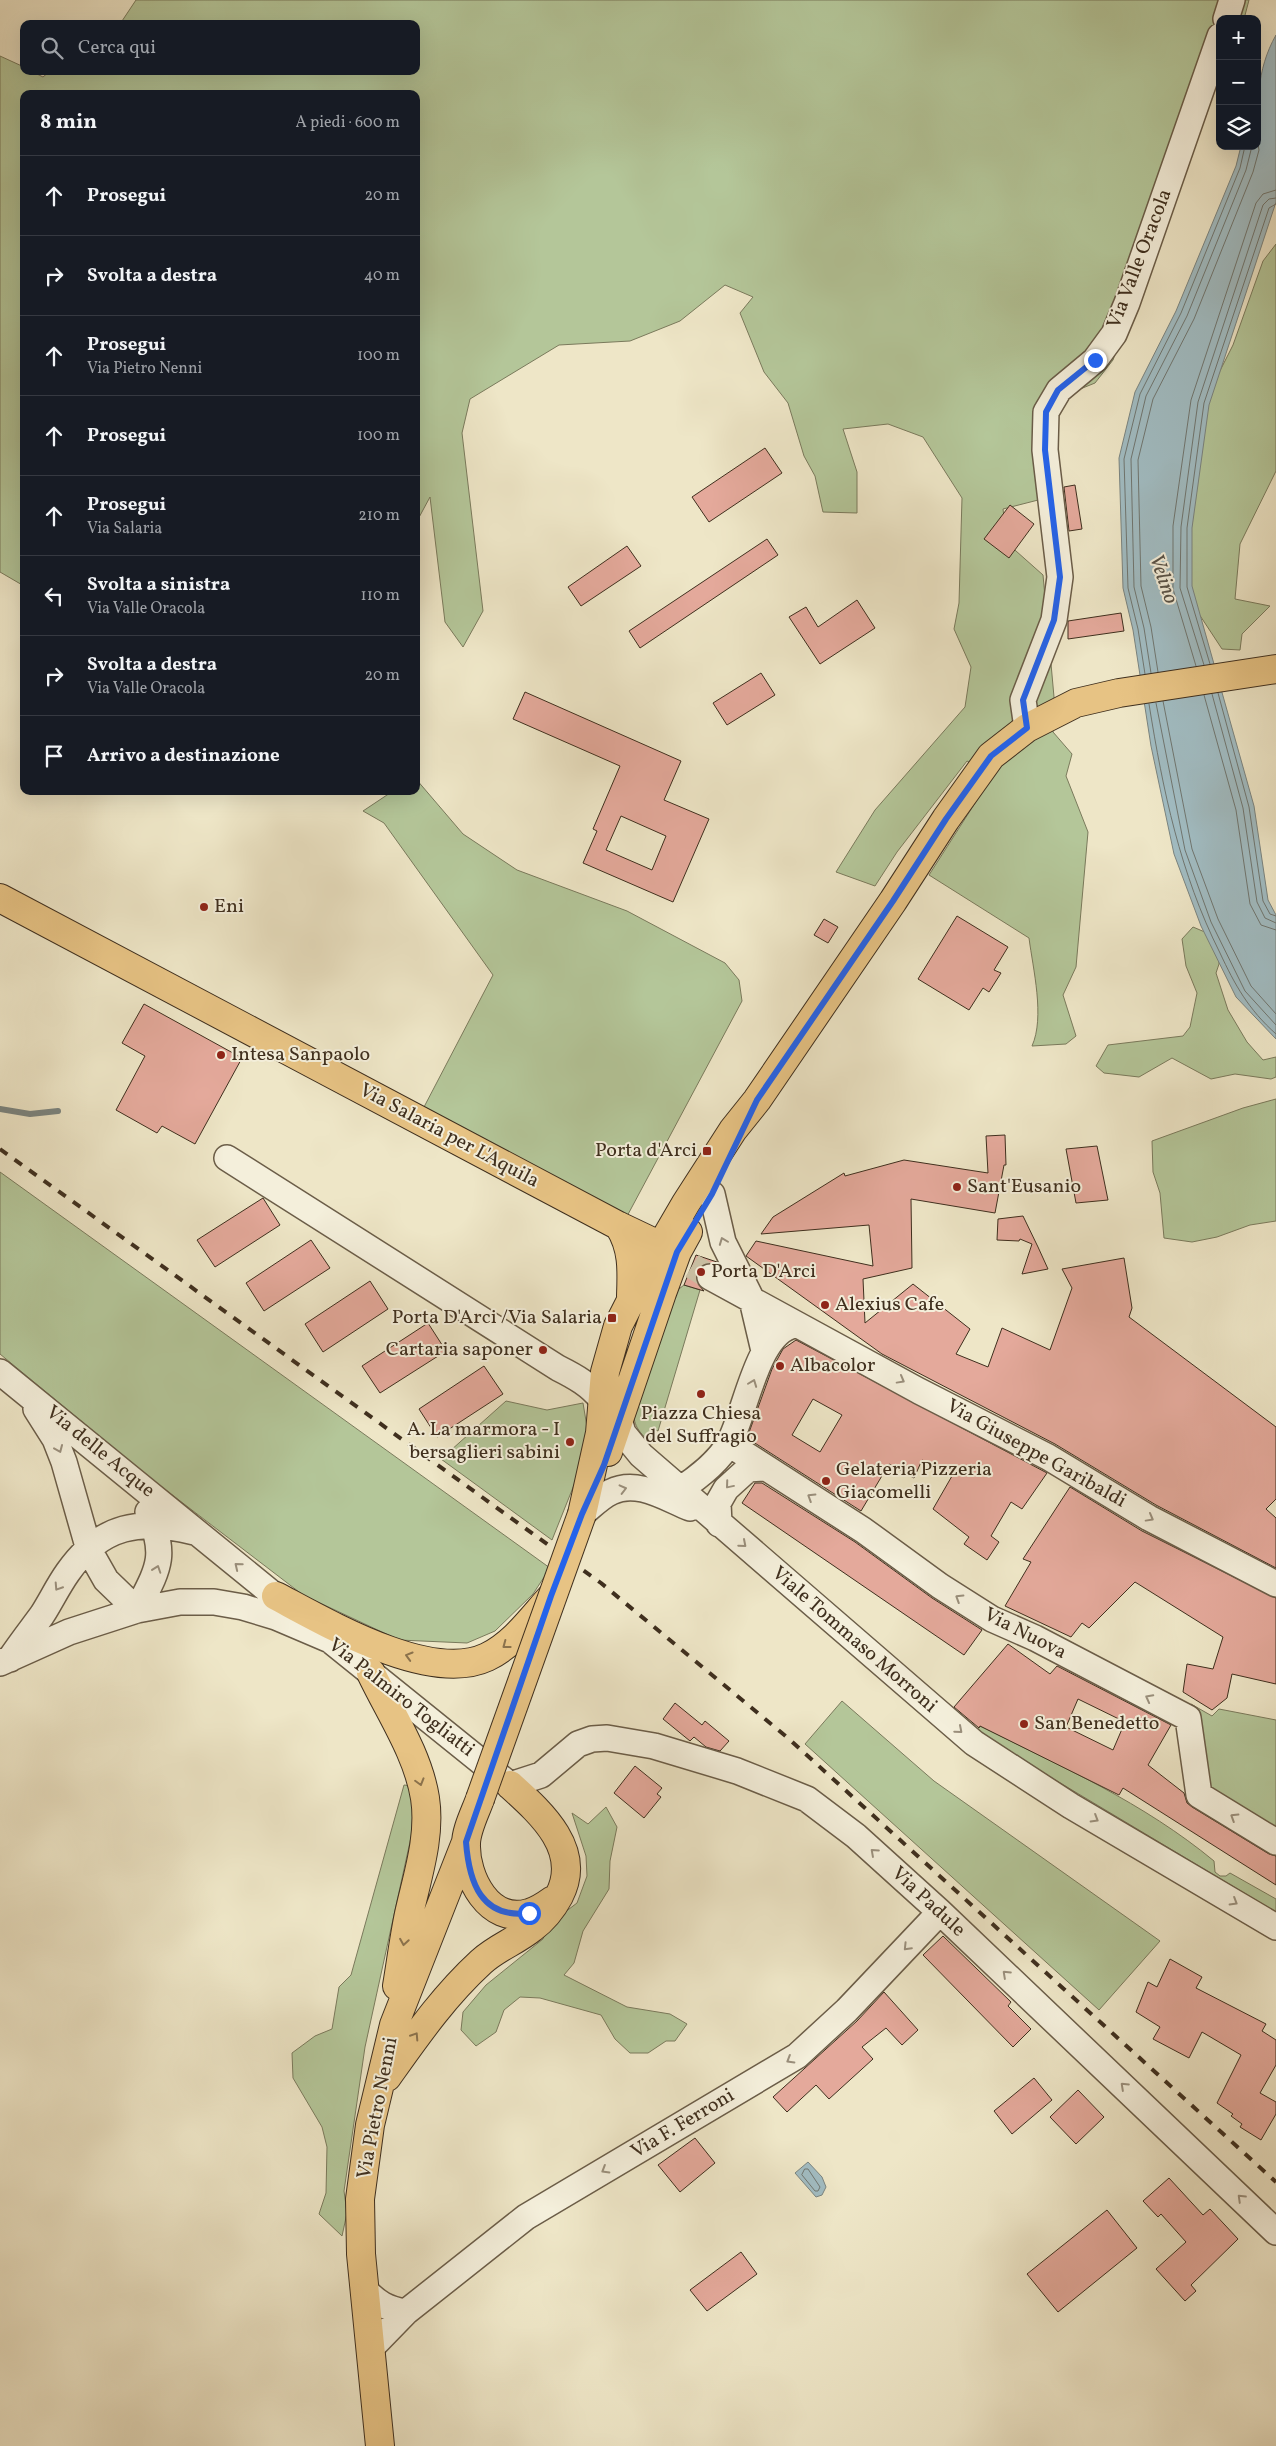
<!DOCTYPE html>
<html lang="it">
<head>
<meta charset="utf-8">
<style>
	body { margin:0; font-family:Vollkorn,serif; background:#20242c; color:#f1f3f6 }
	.controls { position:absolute; right:15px; top:15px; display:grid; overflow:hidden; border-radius:10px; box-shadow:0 5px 20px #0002 }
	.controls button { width:45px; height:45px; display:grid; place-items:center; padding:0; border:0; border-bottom:1px solid #363941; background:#171b24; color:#f1f3f6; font:25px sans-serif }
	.stop { position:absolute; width:15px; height:15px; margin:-11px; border:4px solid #2563eb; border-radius:50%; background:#fff }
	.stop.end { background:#2563eb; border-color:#fff; box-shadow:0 1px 5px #0008 }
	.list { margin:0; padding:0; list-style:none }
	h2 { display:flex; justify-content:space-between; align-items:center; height:65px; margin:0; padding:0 20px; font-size:21px }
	h2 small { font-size:16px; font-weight:400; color:#9ea1a6 }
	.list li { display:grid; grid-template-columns:32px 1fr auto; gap:15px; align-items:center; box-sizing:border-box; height:80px; padding:0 20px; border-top:1px solid #363941 }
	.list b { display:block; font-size:19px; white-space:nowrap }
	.list p { margin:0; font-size:16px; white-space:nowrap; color:#9ea1a6 }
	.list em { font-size:16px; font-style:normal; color:#9ea1a6 }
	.icon { flex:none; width:28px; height:28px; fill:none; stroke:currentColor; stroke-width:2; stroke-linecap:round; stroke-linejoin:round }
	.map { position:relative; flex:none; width:1276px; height:2446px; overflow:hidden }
	.search { position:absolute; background:#171b24; box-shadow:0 5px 20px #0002; left:20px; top:20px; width:400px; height:55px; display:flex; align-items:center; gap:12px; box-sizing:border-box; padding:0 18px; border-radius:10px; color:#9ea1a6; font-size:19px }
	.panel { position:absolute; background:#171b24; box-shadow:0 5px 20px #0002; left:20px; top:90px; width:400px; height:705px; border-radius:10px }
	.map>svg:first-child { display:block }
	.green { fill:#b4c699; stroke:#7a7a5c }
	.water { fill:#a1bcc2; stroke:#7a8480 }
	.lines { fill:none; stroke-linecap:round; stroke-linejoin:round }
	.shore { stroke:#707670; stroke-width:1 }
	.stream { stroke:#7a8480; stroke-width:6 }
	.building { fill:#e4a99b; stroke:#3f2f1e; fill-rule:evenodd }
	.minor-tunnel { stroke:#cbc1a5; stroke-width:25; stroke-dasharray:25 12; stroke-linecap:butt }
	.minor-casing { stroke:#6b5d48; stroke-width:28 }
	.major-casing { stroke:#3f2f1e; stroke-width:30 }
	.minor { stroke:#f4efdb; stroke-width:25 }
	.major { stroke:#e7c384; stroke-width:28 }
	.rail { stroke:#3f2f1e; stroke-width:4; stroke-dasharray:9 9; stroke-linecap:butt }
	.major-bridge-casing { stroke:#3f2f1e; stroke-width:30; stroke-linecap:butt }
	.major-bridge { stroke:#e7c384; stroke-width:28 }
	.oneway { stroke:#9a8f7c }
	.oneway2 { stroke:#8b724c }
	.route { stroke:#2563eb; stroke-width:6 }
	.poi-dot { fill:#8f2418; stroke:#f4efdb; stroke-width:2 }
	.labels { text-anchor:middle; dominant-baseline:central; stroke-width:4; stroke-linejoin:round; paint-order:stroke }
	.street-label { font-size:20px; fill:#3f2f1e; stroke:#f4efdb }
	.poi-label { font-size:20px; fill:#3f2f1e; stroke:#f4efdb; text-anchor:start }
	.water-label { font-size:21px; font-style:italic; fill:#585247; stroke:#f4efdb }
</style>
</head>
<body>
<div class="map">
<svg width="1276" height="2446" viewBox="0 0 1276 2446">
	<rect width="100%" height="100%" fill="#eee6c7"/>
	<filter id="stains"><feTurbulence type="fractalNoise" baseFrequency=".004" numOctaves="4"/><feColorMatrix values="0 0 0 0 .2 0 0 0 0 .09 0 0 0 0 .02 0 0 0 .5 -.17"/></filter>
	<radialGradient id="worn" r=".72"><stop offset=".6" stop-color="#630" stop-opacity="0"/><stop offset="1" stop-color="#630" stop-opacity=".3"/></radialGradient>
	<path class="green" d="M136,0H1249L1244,19H1220L1151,256L1113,360L1095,383L1058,398L1046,498L1003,509L1007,543L1043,575L1054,697L1053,732L1072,754L1066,776L1088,832L1076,967L1063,995L1076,1036L1066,1044L1032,1046C1045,1017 1033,969 1029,938L929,875L993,775L967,761L897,852L875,886L836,872L875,810L965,707L971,667L954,629L959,603L962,498L923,437L888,424L843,429L857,472V513L823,512L815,476L804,456L788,403L764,372L740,313L753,297L725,285L680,321L630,341L559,345L470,399L462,433L483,611L463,647L445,622L430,497L416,523V94H24V586L0,572V56L24,67V71H31L43,77L50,71H416V24H120Z
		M1276,244V471L1240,544L1235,599L1270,606L1242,634L1240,650L1222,649L1197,611L1191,586L1174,462L1233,345L1263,261Z
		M416,779L463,834L517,870L627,911L725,963L739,980L742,1001L625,1220L424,1107L493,975L384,823L363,811L393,791H416Z
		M1193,927L1219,938V964L1216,973L1228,1010L1247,1042L1263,1060L1276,1057V1077L1271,1079L1235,1074L1211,1079L1172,1058L1139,1077L1104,1073L1096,1066L1108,1045L1183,1036L1190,1027L1197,993L1186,966L1182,939Z
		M1276,1099V1221L1250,1225L1217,1237L1192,1242L1164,1238L1160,1193L1153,1172L1152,1141L1243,1108Z
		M0,1172L550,1568L533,1594L495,1631L467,1643L399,1640L303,1595L154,1481L0,1354Z
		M684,1285L700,1290L658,1431L652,1428L649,1441C634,1428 633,1421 634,1402L670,1296Z
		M506,1401L547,1410L583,1403L590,1445L552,1540L441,1459Z
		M842,1701L934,1781L1160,1941L1099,2010L805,1744Z
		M1191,1704L1212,1716L1219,1709L1276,1720V1838L1199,1795L1188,1718Z
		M980,1726C1061,1766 1144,1803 1214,1861L1215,1872L1220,1876H1226L1230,1873L1276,1899V1912L975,1732Z
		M404,1785L413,1786L415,1819L365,2047L344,2191L347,2213L342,2236L319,2214L326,2193L327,2147L322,2127L293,2078L292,2053L315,2036L332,2029L339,1987L351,1975Z
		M606,1807L617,1827L610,1861L609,1889L583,1931L574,1963L564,1975L627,2007L670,2014L687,2024L675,2041H666L648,2053H630L615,2039L601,2015L540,1998L520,1997L504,2010L496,2032L476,2046L461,2030L463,2012L486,1985L543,1939L548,1925L577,1903L587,1876L586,1856L572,1813L588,1824Z"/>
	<path class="water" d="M1276,35V202L1209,405L1192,528V586L1254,806L1268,900L1276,915V1039L1236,997L1201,926L1174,854L1151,746L1133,630L1123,588L1119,458L1135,392L1176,311L1236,166L1241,146H1257C1257,107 1256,70 1276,35Z
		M808,2162L822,2177L826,2187L822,2195L816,2197L795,2173Z"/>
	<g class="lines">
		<path class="shore" d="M1210,664L1187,587V528L1204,403L1269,208L1276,204
			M1204,665L1180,588L1181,527L1198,402L1263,205L1269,199L1276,198
			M1196,666L1173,589V526L1191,400L1256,203L1263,194L1276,190
			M1158,672L1151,627L1141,586L1138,460L1153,399L1194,319L1253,172L1259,150L1257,139
			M1151,673L1144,628L1134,587L1131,459L1146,396L1187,316L1246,170L1252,146
			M1145,674L1138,629L1128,588L1124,459L1140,394L1181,313L1240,168L1245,146
			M1218,693L1249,807L1263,901L1270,914L1276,916
			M1212,694L1243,808L1257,902L1265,918L1276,923
			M1204,695L1236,810L1250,904L1261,925L1276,930
			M1163,701L1192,849L1218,919L1251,986L1276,1014
			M1156,703L1185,850L1211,922L1245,991L1276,1025
			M1149,704C1163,791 1180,873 1220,953C1235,985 1248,1009 1276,1034
			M805,2169H808L820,2187L818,2191H815L802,2175Z"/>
		<path class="stream" d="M0,1109L30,1114L58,1111"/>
	</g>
	<path class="building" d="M765,448L782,473L709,522L692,497Z
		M1075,485L1082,529L1069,531L1064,487Z
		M1010,505L1034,524L1009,558L984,539Z
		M767,539L778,555L640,648L629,631Z
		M627,546L641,566L581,606L568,587Z
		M857,600L875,628L820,664L789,617L806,607L818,627Z
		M1121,613L1124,631L1068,639V621Z
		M761,673L775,695L727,725L713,703Z
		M525,692L681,761L664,800L709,819L673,902L583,863L597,831L593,829L620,766L513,719ZM621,816L666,836L652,870L606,850Z
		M957,916L1008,947L994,970L1001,973L989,992L983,988L969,1010L918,979Z
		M824,919L838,927L828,943L814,935Z
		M144,1004L242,1058L195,1144L162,1126L157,1133L116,1110L145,1056L122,1043Z
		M1005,1135L1006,1165H1004L995,1213L911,1199L912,1268L863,1279L865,1323L913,1284L970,1329L956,1354L988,1367L1002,1328L1050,1350L1072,1288L1062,1269L1124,1258L1132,1308L1129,1317L1276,1427V1499L1266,1509L1276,1518V1568L1156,1505L1055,1444L882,1354L746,1256L756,1241L873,1266L869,1225L761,1234L773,1217L844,1173L845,1176L904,1160L988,1173L986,1136Z
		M1097,1146L1108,1200L1076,1203L1066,1149Z
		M263,1198L280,1225L215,1267L197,1240Z
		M1023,1216L1038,1247L1048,1269L1022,1274L1032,1244L1020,1239L1019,1241L997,1240L998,1219Z
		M311,1240L330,1268L264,1311L246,1283Z
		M696,1255L717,1262L716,1264L703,1265L697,1271L698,1284L704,1291L684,1285Z
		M370,1281L388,1309L323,1352L305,1324Z
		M428,1323L446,1351L380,1393L362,1366Z
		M796,1340L1047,1473L1022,1509L1011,1502L991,1536L999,1542L987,1560L964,1544L969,1537L933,1509L952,1476L922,1460L914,1478L889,1464L861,1511L747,1438L772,1369L783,1349ZM813,1399L842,1415L820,1452L792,1435Z
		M484,1366L503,1394L437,1437L419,1409Z
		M755,1483H762L855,1542L932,1598L982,1630L964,1655L742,1503Z
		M1070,1487L1142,1531L1276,1598V1684L1232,1674L1227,1698L1212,1710L1183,1692L1187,1664L1213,1669L1223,1637L1135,1582L1089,1628L1082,1623L1071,1637L1005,1606L1031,1562L1023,1559Z
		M1008,1644L1050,1674L1057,1666L1171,1725L1148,1765L1184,1793L1187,1803L1192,1807L1269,1854L1276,1856V1885L1123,1788L1119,1795L980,1726L979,1728L954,1707ZM1078,1699L1125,1722L1113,1750L1066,1727Z
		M675,1703L702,1725L705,1721L729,1741L720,1751L706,1747L694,1737L690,1741L663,1719Z
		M635,1766L662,1788L657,1794L661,1797L644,1818L614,1793Z
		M943,1936L1011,2002L1008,2006L1031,2029L1013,2047L923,1955Z
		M1170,1959L1202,1977L1196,1988L1266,2024L1262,2031L1276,2040V2065L1260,2093L1276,2102V2114L1261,2140L1240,2127L1242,2124L1231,2116L1233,2114L1217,2103L1241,2055L1202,2032L1189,2058L1153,2039L1160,2027L1136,2012L1148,1982L1157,1987Z
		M884,1992L918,2030L902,2045L886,2028L862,2047L873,2059L829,2099L816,2085L787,2112L773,2097L857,2021Z
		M1034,2078L1052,2100L1012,2134L994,2111Z
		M1078,2090L1104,2117L1076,2144L1050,2117Z
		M695,2138L715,2163L680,2192L658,2165Z
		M1169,2178L1203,2215L1210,2209L1238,2239L1191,2285L1196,2291L1185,2301L1156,2269L1186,2242L1161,2214L1158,2217L1143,2201Z
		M1107,2210L1137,2248L1058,2312L1027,2274Z
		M741,2252L757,2274L707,2311L690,2290Z"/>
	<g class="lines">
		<path class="minor-tunnel" d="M692,1266L710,1277"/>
		<g class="minor-casing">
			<path id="minor" d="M1226,19L1232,0
				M1027,728L1023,700L1054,620L1060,577L1045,450L1046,412L1059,390L1095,360L1114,334L1127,303L1220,36
				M227,1158L558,1368C576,1377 590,1385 602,1400
				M712,1194L723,1242L752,1300L764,1351
				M710,1277L919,1391L1048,1457L1149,1518L1276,1584
				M0,1372L291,1609
				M616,1408L623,1433L641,1455L974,1743L1071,1806L1276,1927
				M36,1409L55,1439L64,1462L89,1550L106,1580L137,1610
				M729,1444L863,1530L940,1586L992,1619L1035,1638L1188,1718L1199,1795L1276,1842
				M679,1490C696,1479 719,1461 729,1443C746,1413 757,1329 796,1325
				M582,1514C591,1507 600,1497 611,1492C637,1479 665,1498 690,1508
				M719,1524L718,1503L726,1489L748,1469L765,1468
				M137,1610C158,1569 168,1556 148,1512
				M10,1659C20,1644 31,1630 42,1615C51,1601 58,1586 68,1572C101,1525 141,1518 194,1532
				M0,1663L69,1632L137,1610L180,1602H214L243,1607L276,1617L330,1640L510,1785L541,1775L578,1744L592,1739L607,1738L654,1746L737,1771L807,1799L856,1836L940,1912L1276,2232
				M364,2289C377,2303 387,2309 406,2312
				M370,2349L406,2312L526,2217L797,2056L847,2010L940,1912"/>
		</g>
		<g class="major-casing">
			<path id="major" d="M0,898L619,1226L661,1246H668L678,1241
				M619,1226C633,1248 632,1270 631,1296
				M608,1452L662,1293L677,1252L688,1232
				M582,1514L600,1433L605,1372L618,1326L644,1275L686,1203L733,1130L757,1100L893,901L946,819L991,756L1027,728L1076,703L1119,693L1276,669
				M276,1596C327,1623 430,1684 487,1657C514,1644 532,1618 551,1597
				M371,1673C390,1713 418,1754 425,1798C431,1837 417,1877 409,1914C404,1938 401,1962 397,1986
				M480,1799C475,1813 466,1830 466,1844C465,1877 489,1925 529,1913C537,1911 546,1905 553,1900
				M387,2077C417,2035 443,1997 481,1962C496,1948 516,1941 532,1928C544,1919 552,1909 559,1896C583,1850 541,1813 510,1785
				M380,2446L361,2254L360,2199L370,2125L394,2025L466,1842"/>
		</g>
		<use href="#minor" class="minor"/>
		<use href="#major" class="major"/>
		<path class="rail" d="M0,1149L601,1583L788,1738L1276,2182"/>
		<g class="major-bridge-casing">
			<path id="major-bridge" d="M480,1799L582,1514"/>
		</g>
		<use href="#major-bridge" class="major-bridge"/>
	</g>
	<defs><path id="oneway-chevron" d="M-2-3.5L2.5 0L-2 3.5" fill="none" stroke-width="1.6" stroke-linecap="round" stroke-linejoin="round" transform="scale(1.25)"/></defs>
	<g class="oneway">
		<use href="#oneway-chevron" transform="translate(723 1241) rotate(-111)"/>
		<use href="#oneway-chevron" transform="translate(901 1380) rotate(29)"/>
		<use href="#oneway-chevron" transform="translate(753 1383) rotate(-69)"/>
		<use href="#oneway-chevron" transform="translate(59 1449) rotate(67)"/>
		<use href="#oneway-chevron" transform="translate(729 1485) rotate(130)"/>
		<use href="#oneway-chevron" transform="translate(623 1489) rotate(-14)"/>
		<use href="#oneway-chevron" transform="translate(811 1497) rotate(-148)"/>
		<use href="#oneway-chevron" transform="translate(1150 1518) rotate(29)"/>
		<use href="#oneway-chevron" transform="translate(743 1544) rotate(41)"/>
		<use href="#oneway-chevron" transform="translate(238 1566) rotate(-141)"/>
		<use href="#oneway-chevron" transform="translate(157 1569) rotate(-71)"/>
		<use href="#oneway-chevron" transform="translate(58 1587) rotate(123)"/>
		<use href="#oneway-chevron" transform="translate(959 1598) rotate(-148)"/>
		<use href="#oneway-chevron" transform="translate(1149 1698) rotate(-152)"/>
		<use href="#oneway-chevron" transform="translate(959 1730) rotate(41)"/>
		<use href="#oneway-chevron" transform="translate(1234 1817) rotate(-148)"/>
		<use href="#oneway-chevron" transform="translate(1095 1819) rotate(31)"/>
		<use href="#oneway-chevron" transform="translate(874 1852) rotate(-138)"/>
		<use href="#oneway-chevron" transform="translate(1234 1902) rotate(31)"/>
		<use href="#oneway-chevron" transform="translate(907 1947) rotate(134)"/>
		<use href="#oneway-chevron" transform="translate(1006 1974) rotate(-137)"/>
		<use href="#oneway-chevron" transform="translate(790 2060) rotate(149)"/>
		<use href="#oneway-chevron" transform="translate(1124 2086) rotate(-137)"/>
		<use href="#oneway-chevron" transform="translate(605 2170) rotate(149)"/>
		<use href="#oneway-chevron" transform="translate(1241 2198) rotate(-136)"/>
	</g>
	<g class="oneway2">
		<use href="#oneway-chevron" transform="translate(506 1645) rotate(143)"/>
		<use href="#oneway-chevron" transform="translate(409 1656) rotate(-164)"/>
		<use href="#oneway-chevron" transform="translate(420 1782) rotate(74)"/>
		<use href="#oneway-chevron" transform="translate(404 1942) rotate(99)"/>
		<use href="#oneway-chevron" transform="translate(415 2036) rotate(-57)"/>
	</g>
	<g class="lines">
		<path class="route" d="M529,1913C481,1919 469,1882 466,1842L551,1596L582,1514L604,1465L677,1252L712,1194L757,1100L893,901L946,819L991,756L1027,728L1023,700L1054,620L1060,577L1045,450L1046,412L1058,390L1095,360"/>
	</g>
	<g class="poi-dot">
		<circle cx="204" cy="907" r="5"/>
		<circle cx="221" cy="1055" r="5"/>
		<rect x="702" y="1146" width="10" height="10" rx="2.5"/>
		<circle cx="957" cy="1187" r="5"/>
		<circle cx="701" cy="1272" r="5"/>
		<circle cx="825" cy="1305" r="5"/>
		<rect x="607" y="1313" width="10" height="10" rx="2.5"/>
		<circle cx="543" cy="1350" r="5"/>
		<circle cx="780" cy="1366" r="5"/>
		<circle cx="701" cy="1394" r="5"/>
		<circle cx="570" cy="1442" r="5"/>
		<circle cx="826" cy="1481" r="5"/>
		<circle cx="1024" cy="1724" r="5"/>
	</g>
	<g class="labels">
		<g class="street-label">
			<text transform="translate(1140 259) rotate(-69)">Via Valle Oracola</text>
			<text transform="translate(449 1136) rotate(28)">Via Salaria per L'Aquila</text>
			<text transform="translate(100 1452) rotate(39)">Via delle Acque</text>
			<text transform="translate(1036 1454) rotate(29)">Via Giuseppe Garibaldi</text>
			<text transform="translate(1025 1634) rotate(27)">Via Nuova</text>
			<text transform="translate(854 1640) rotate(41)">Viale Tommaso Morroni</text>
			<text transform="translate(401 1698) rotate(38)">Via Palmiro Togliatti</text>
			<text transform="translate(928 1902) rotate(43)">Via Padule</text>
			<text transform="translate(378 2108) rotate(-79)">Via Pietro Nenni</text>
			<text transform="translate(683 2124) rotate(-31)">Via F. Ferroni</text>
		</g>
		<g class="poi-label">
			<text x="214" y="907">Eni</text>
			<text x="231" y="1055">Intesa Sanpaolo</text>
			<text x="697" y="1151" text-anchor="end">Porta d'Arci</text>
			<text x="967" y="1187">Sant'Eusanio</text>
			<text x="711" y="1272">Porta D'Arci</text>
			<text x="835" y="1305">Alexius Cafe</text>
			<text x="602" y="1318" text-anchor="end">Porta D'Arci /Via Salaria</text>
			<text x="533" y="1350" text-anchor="end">Cartaria saponer</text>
			<text x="790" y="1366">Albacolor</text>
			<text x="701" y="1414" text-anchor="middle">Piazza Chiesa<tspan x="701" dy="23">del Suffragio</tspan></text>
			<text x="560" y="1430" text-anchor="end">A. La marmora - I<tspan x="560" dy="23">bersaglieri sabini</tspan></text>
			<text x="836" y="1470">Gelateria Pizzeria<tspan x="836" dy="23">Giacomelli</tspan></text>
			<text x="1034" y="1724">San Benedetto</text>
		</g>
		<g class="water-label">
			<text transform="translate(1163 579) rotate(71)">Velino</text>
		</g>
	</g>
	<rect width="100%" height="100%" filter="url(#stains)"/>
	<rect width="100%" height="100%" fill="url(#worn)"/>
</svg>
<div class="controls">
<button>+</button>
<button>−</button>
<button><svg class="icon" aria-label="layers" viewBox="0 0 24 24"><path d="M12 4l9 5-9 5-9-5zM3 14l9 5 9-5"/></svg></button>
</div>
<div class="stop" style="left:529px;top:1913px"></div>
<div class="stop end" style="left:1095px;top:360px"></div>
<div class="search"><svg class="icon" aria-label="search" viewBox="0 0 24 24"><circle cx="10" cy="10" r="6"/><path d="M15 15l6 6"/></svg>Cerca qui</div>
<section class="panel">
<h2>8 min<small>A piedi · 600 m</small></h2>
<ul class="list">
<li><svg class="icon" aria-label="ahead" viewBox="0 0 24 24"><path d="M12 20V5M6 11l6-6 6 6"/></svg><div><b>Prosegui</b></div><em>20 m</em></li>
<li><svg class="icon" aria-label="right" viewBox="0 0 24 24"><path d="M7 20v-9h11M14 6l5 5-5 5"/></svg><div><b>Svolta a destra</b></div><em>40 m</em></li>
<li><svg class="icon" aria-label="ahead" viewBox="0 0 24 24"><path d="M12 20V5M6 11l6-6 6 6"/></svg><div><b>Prosegui</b><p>Via Pietro Nenni</p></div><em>100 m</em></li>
<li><svg class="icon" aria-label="ahead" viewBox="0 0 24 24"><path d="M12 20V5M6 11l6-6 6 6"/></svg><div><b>Prosegui</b></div><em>100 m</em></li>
<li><svg class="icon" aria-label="ahead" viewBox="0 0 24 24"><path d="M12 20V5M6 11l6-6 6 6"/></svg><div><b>Prosegui</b><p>Via Salaria</p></div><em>210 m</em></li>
<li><svg class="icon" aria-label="left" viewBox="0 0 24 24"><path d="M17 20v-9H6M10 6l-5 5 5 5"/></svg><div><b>Svolta a sinistra</b><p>Via Valle Oracola</p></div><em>110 m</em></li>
<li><svg class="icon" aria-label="right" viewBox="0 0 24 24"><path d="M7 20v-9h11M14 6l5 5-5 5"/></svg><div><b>Svolta a destra</b><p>Via Valle Oracola</p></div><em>20 m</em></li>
<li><svg class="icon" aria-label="arrive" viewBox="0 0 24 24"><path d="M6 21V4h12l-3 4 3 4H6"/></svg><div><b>Arrivo a destinazione</b></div></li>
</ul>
</section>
</div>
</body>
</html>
